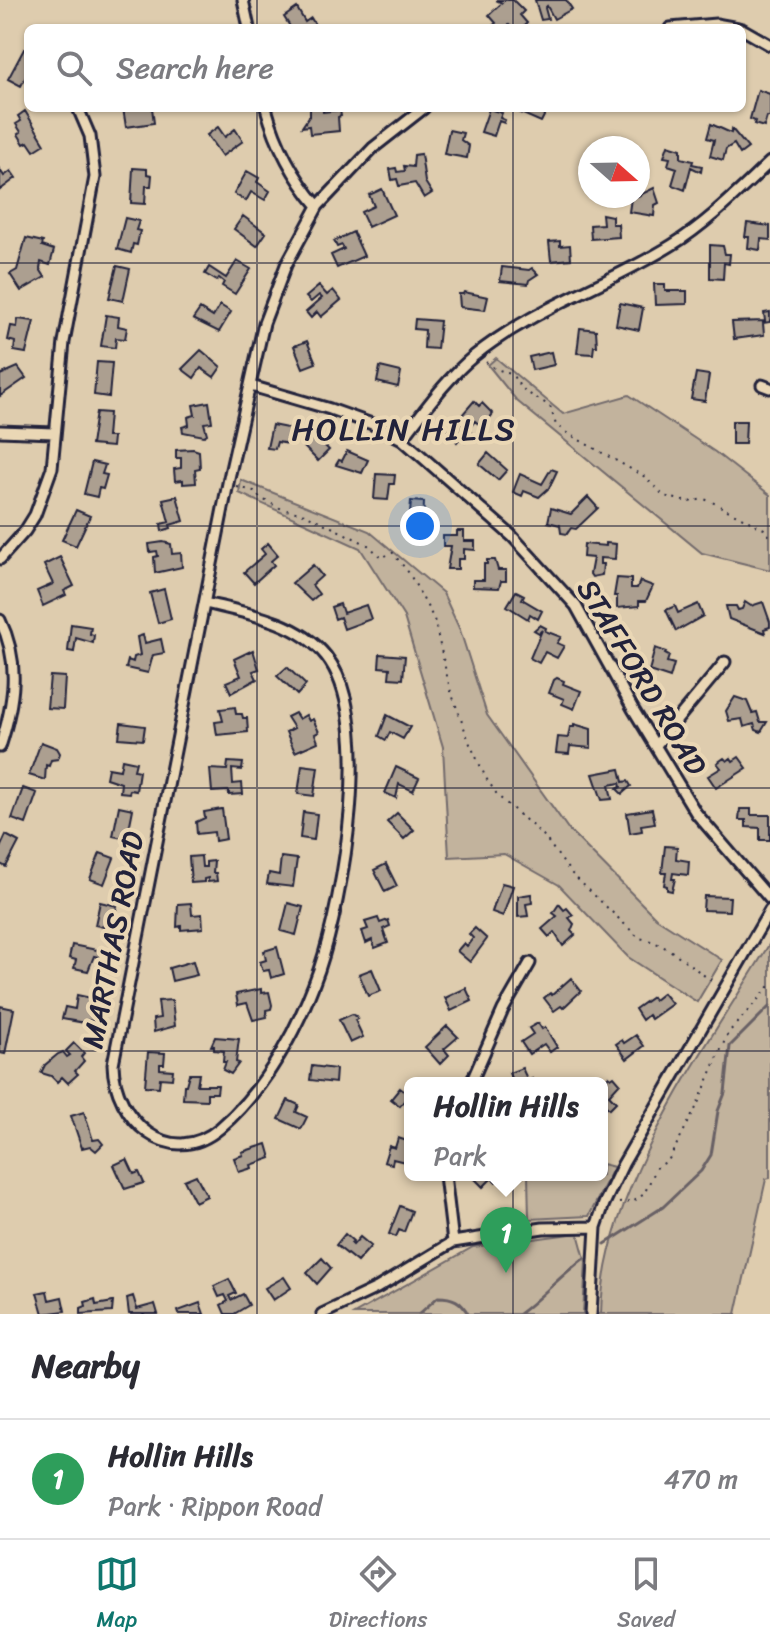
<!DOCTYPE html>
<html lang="en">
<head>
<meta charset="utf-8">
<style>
	body { margin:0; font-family:Sriracha,sans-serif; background:#f7f7f7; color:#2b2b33 }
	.compass { position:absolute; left:578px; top:136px; width:72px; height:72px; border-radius:50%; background:#fff; box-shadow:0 2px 6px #0004; rotate:110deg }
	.you { position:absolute; left:420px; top:526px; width:28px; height:28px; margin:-20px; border:6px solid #fff; border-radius:50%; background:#1a73e8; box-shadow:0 0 0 12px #1a73e833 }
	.badge { display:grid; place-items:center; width:52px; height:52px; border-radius:50%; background:#0f766e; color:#fff; font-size:26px; font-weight:700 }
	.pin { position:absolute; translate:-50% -66px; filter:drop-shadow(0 2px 4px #0008) }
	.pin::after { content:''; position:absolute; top:42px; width:28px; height:24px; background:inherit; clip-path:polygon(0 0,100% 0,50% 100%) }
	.popup { position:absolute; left:404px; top:1077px; width:204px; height:104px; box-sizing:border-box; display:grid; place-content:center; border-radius:12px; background:#fff; filter:drop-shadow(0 2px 6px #0005); font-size:26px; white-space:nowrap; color:#7c7c81 }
	.popup b { font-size:30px; color:#2b2b33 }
	.popup::after { content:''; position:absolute; left:50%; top:100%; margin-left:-16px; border:16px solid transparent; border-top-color:#fff }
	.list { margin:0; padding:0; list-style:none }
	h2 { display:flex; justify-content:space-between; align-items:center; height:104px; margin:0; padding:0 32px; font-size:34px }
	h2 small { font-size:26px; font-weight:400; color:#7c7c81 }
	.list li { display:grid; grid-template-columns:52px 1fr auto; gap:24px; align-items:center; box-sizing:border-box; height:120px; padding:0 32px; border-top:2px solid #e1e1e2 }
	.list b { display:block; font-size:30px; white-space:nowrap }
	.list p { margin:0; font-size:26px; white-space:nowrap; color:#7c7c81 }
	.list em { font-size:26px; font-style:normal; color:#7c7c81 }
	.icon { flex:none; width:44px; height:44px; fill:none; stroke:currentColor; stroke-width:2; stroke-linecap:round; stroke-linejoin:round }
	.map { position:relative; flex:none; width:770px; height:1314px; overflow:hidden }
	.search { position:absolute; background:#fff; box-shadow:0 2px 6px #0004; left:24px; right:24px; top:24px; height:88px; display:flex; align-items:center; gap:20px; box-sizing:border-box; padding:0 28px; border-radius:12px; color:#7c7c81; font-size:30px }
	.sheet { height:224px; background:#fff }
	nav { display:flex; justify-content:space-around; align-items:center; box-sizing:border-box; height:112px; border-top:2px solid #e1e1e2; background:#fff; font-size:22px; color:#7c7c81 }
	nav a { display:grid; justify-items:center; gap:4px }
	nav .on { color:#0f766e }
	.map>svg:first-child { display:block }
	.green { fill:#c2b39d; stroke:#726a6c; stroke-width:2 }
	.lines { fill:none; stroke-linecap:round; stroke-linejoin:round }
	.stream { stroke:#686165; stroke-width:3 }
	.building { fill:#ac9f90; stroke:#22223b; stroke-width:2 }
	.street-casing { stroke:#22223b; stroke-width:15 }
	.path { stroke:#22223b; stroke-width:2; stroke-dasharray:2 6; stroke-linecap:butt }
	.street { stroke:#ead7b5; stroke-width:9 }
	.grid { fill:none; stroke:#22223b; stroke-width:2; stroke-opacity:0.55 }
	.labels { text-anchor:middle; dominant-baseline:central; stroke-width:8; stroke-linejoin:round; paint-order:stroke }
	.street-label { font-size:30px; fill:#22223b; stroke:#ead7b5 }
	.neighbourhood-label { font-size:32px; letter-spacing:2px; fill:#22223b; stroke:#ead7b5 }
</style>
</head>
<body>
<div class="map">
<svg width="770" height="1314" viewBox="0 0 770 1314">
	<rect width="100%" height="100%" fill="#deccae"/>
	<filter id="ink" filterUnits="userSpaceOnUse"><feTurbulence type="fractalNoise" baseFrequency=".0125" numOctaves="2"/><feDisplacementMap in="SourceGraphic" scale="16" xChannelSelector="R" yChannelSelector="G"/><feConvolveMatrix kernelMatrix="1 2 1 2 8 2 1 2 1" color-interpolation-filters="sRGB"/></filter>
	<g filter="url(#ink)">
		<path class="green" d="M496,358L563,414L629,395L715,452L770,495V570L702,553L517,401L488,365Z
			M241,480L369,531L443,593L460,630L487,715L569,830L656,918L722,960L697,1002L628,957L559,885L504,854L449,857L443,747L404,617L360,548L239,493Z
			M770,943V1178L766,1179L736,1314H601C603,1188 706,1048 770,943Z
			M602,1164L614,1167L589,1216L529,1219L528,1175H602Z
			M578,1233L586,1262L583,1314H354L473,1247Z"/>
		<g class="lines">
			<path class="stream" d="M605,1244L663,1207L701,1171L711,1155L718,1111L725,1093L730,1046L770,1006
				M419,1314L438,1297C453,1297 461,1301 468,1314
				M519,1314C542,1297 560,1276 583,1259"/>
		</g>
		<path class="building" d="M496,0H513L524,11L520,15L527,23L525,25L527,27L512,28L509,25L506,28H490L496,23L489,15L502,3Z
			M535,0H566L572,9L554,19L547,6L545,8L548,19L541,20Z
			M297,8L305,22L311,18L317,28H291L284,17Z
			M24,49L28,51V73L21,86L8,79Z
			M758,90L770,94V117H767L764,127L754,124L755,121L750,119Z
			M123,108H152L154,123L126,127Z
			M310,108H323V112L340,110L341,116L338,117L339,131L310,134L309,126L302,127L310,115Z
			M517,108H544L547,110L541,122L516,111Z
			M489,109L502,113L500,118L505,120L504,123L499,121L494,136L481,132Z
			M25,111L45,144L34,151L28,142L24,144L18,134L21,132L16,124L21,121L18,116Z
			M711,124L731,133L732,129L748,148L740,154L734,144L726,149L723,160L710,156L714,140L707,138Z
			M218,127L225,137L235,129L243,141L222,156L207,135Z
			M449,130L463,133L461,140L469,146L467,158L444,154Z
			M668,145L681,149V158L693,161L692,164L702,166L701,172L691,167L685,190L672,185L677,168L668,165L670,158L664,157Z
			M421,154L425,182L432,193L424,198L415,183L399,186L397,179L392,180L390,169L396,168L397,172L405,171L404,166L413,167L414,155Z
			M133,168L147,169V174L152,175L151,186H146L145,204L131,203Z
			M0,170L4,176L11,171L16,178L0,190Z
			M247,171L259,178L257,182L270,191L265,200L251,192L246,201L234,194Z
			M654,188L659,203L655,205L654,216L629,212L631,198L627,196H638Z
			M382,189L394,215L368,227L361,212L374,206L369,195Z
			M602,214L612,216V224H618L619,237L591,239L590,225L603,224Z
			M243,216L266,233L257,246L234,229Z
			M125,218L139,221L136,230L140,231L137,245L133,244L131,253L117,249Z
			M747,223L770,226V240L761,239L760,250L748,248L749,237H745Z
			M353,232L364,256L337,268L331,255L344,249L342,245L337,247L334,241Z
			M26,238L43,242L42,246L54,250L50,265L41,262L40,269L45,277L21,291L10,274L17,270Z
			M560,241V246L570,245L571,259L551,261L549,242Z
			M710,245L723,246L725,254H730L729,264L724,263L723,279L710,278Z
			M237,261L251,269L235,294L222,286L224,282L219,278L217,281L205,274L209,267L226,278Z
			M117,266L130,269L123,301L109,298Z
			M502,267L529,270L532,268L538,274L529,280L528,284L500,281Z
			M654,284H665V291H687V304L655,305Z
			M319,286L327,295L333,290L341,300L321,317L317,312L311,318L306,312L322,298L319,295L311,302L306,297Z
			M464,292L488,297L485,310L460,307L459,294H463Z
			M620,303L643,308L639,330L616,325Z
			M220,305L231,312L219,332L193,319L200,309L213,317Z
			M770,312V322L763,323L764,335L734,339L732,322L765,321L764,313Z
			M106,315L119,317L118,326L127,328L125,339L116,338L115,348L101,346Z
			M18,319L34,321L26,353L14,351L15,342L8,340L11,326L17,327Z
			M415,319L440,321L437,349L424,348L425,330L414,329Z
			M580,328L596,330L597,346H594L593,354L577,353Z
			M307,341L316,363L303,368L294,346Z
			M201,350L221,367L214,377L201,368L194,378L182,369Z
			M551,352L554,365L532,370L529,357Z
			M97,362L112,363L109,397L94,395Z
			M18,367L26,378L0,396V375Z
			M380,367L401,372L398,387L377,382Z
			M696,373L709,375L705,401L691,399Z
			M474,401L479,406L482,403L493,414L482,427L475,421L468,429L472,433L465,442L460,438L457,442L449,430Z
			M209,402L212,422L204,423L207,434L204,436L183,432L182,427L189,425L188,417L195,415L193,405Z
			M96,412L109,413L107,437H113L112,447L91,445Z
			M732,421H746L745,444H732Z
			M272,425L292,429L289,444L277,442L275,449L267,448Z
			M315,436L329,450L318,461L304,447Z
			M193,449L199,451L200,468L195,469L196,483L183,484V480L175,481L174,469L181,468V458H176V450Z
			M347,451L368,460L362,473L336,465L339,460L342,461Z
			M488,453L507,470L498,480L479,464Z
			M92,462L105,465L102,474L107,475L103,489L99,488L97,497L84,494Z
			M551,469L557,471L549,488L539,497L524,491L522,496L513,492L520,474L542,484Z
			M376,474L395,475L394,484H390L388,500L374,499Z
			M177,496L184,521L170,525L171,528L162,531L161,524L169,522L163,499Z
			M588,497L598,508L576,529L571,528L567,534L561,533L560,525L548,522L551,508L571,514Z
			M411,501L424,502L423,527L409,526Z
			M76,510L90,516L76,546L62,540Z
			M457,531H464V541H475V550L464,549V559H458V569H447L451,546H443V536H457Z
			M163,542L171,544L172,554L181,553L182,567L155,573L154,557L158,556L157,551L150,552L149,544Z
			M268,543L278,555L271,561L274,565L254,583L244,572L265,554L261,549Z
			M606,543L616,544L615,559L600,558V564H603L602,575L592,577L590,574L593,558L583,557L584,544L606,546Z
			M60,557L74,586L64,591L66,595L43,606L37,591L53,584L44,565Z
			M487,560H495L498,570H506V581H501L499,588L473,587V580H484V564H487Z
			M313,565L322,576L312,585L319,594L311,601L292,583Z
			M617,578L631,579V588H637L640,581L653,586L646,601H639V606L617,608V596H614Z
			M164,589L171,619L158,623L150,593Z
			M516,591L524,595L522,599L542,611L538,619L530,614L528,619L507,606Z
			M745,602L751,606L763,602L770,622V627L764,629L765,633L729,619L726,606H736L738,610L742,609Z
			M340,604L343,613L366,605L371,619L344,629L340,617L335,619L331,607Z
			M698,604L703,616L676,631L666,610L675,606L678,613Z
			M71,624L91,627L90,634L94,635L93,643L76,638L74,652L68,651Z
			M540,625L546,628L545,631L561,637L557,643L564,646L557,658L545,652L539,663L530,658L542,630L539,633L534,630Z
			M143,635L145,643L161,639L164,653L153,655L148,673L126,668L128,660L133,662L134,657L140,655L137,637Z
			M655,648L666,652L665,654L669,656L667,662L674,664L670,678L649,671Z
			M253,650L259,669L253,671L257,679L231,693L226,682L241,676L234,659Z
			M380,654L405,656L403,679L389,678L390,668L379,667Z
			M287,667L306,685L297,695L277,676Z
			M50,676L65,677L63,709L47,708Z
			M557,678L564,681L563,684L581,691L574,709L562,704L564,699L549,693L554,680Z
			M735,697L747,701L752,713L757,712L760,722H767L761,732L756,730L754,724L744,727L742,719L729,721L726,711Z
			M235,707L236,714H242L243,718H247L248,732L217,735L215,722L223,721L220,709Z
			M295,713L299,719L306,715L309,721L313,719L319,732L315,734L318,742L295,752L286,732L294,728L287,717Z
			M387,715L410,727L403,739L390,732L386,740L379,736Z
			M121,723L145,726L143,740L119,738Z
			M574,724L591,729V748L570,746L569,754L556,753L558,737L568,738L570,727H574Z
			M41,742L57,748L60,753L58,759L51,760L49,766L46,765L45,780L29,775Z
			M739,757L747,768L716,788L708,776L721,768L717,763L724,758L727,761L731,758L733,761Z
			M122,759L136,762L134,770L139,771L136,791L130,790L129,793L120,792L121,783L106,778L108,768L120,770Z
			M228,762L243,763L242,770L232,769L233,784L242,783L243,794L229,795V791L212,792L210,769L227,770Z
			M302,765L318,767L314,796L298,794Z
			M396,767L419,778L413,791L399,784L396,798L385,793Z
			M620,769L623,782L628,781L631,786L622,794L617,789L621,787L620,783L609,785L612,799L602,800L593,774Z
			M23,788L37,793L26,824L12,819Z
			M119,806L133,809L127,839L113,836Z
			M222,809L226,839L215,841L214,832L197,834L196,822L205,818L204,812Z
			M652,809L655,823L641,825L642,831L630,833L627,813Z
			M740,809H751V815H770V840H760V828L746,827V820H739Z
			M303,812L317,814L314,840L300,838Z
			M397,813L414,830L404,839L387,822Z
			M6,835L19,842L6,867L0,864V848Z
			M665,846L677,847L676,859L689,861L688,875L673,873L672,879H675L672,891L667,890V886L664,885L666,873H662Z
			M100,853L114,858L104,884L90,879Z
			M201,856L202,867H206V862L214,861L213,873H216L217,881L208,882V878L204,879V882L191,883L189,857Z
			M281,857L297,859L293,887L267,884L269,873L279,875Z
			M386,864L397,886L385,892L374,870Z
			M502,883L513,886L503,916L492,912Z
			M531,894L532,903L526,904L528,916L518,917V896Z
			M704,896L730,897L729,911L703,910Z
			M100,902L117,906L113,923L109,922L108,928L95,925Z
			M191,903L192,915L202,914L203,928L181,930V926L177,927L178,904Z
			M288,903L303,907L296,935L281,931Z
			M559,904L564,910L567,908L573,915L569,918L574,924L571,931L575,935L563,946L554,932L549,937L542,929L557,916L553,913Z
			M378,918L380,923L388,920L390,926L383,929L388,943L375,948L372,940L366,943L362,931L368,929L365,922Z
			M475,928L487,939L470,962L457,951L464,943L467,946L473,938L469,934Z
			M72,945L107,952L106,959L94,956L88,971L74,968L76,960L69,958Z
			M277,947L284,974L271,978L269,970L263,971L260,962L266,960L264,951Z
			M193,961L197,975L172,981L169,968Z
			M372,969L381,991L368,996L359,974Z
			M571,978L581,991L563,1008L561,1006L554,1011L544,998L550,993L552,995Z
			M466,988L472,1001L451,1011L445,998Z
			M261,989V993L269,992L272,1005L271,1009L266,1010L267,1017L253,1020L247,1003L238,1005L236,994Z
			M663,993L672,1004L651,1019L648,1015L642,1020L635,1009L652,997L654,1000Z
			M77,995L91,998L89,1007L96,1008L93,1021L86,1020L85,1023L62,1019L65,1007L75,1009Z
			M172,1000L175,1026L154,1032L153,1019L160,1018L158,1001Z
			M0,1006L14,1009L5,1054L0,1053Z
			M352,1014L356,1016L358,1019L355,1020L363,1037L350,1043L339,1020Z
			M538,1023L542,1029L545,1027L557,1047L550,1052L544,1044L529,1054L521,1042L533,1034L529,1028Z
			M447,1026L458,1037L444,1049L449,1055L440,1064L425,1047Z
			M636,1035L644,1046L627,1059L616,1044L622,1040L624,1043Z
			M215,1037L239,1039L236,1062L239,1063L231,1074L223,1070L226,1062H223L224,1051L214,1050V1046H211Z
			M74,1043L84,1053L81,1057L84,1061L75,1071L78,1074L68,1083L62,1077L57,1082L51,1076L41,1073L45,1065L58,1054L63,1052L67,1057L70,1055L66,1051Z
			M148,1052L165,1053L164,1064H160V1069L173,1070L172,1079L160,1078L159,1087L145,1086Z
			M312,1066L336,1069L335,1083L310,1080Z
			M522,1068L528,1081L532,1079L533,1083H513L509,1073Z
			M189,1074H199L197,1085H218L217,1093H207V1100L183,1099L184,1085H186Z
			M609,1076L611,1078L614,1076L620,1083L609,1095L616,1102L609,1109L602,1102V1083Z
			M400,1088L409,1095L400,1106L391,1099Z
			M288,1100L299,1105L296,1112L307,1117L301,1129L279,1119Z
			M84,1112L93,1140L99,1139L103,1144L96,1151L90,1146L82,1148L71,1116Z
			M398,1138L410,1142L405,1162L393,1159L392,1164L384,1162L389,1146L395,1148Z
			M267,1144L271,1158L251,1165L252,1168L239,1172L234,1158L243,1155L242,1152Z
			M127,1159L134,1174L139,1172L144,1183L125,1189L114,1165Z
			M196,1175L207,1196L195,1202L184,1180Z
			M474,1175H504L496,1182L492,1178L483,1187L473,1177Z
			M400,1206L412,1211L404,1232L399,1230L396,1237L389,1234Z
			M345,1234L353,1241L351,1243L353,1245L360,1237L371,1246L357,1262L336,1245Z
			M322,1258L331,1268L317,1284L307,1273Z
			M284,1277L291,1288L273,1300L265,1288Z
			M229,1279L236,1293L229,1296L231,1300L243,1294L249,1305L234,1314H225L221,1305L228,1301L225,1295L219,1297L214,1286Z
			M47,1291L49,1300L62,1297L65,1311L43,1314L37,1293Z
			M133,1296L137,1309L155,1304L158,1314H129L127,1298Z
			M95,1299L96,1305L113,1302L112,1312L81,1314V1308L86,1306L85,1302Z
			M200,1303L204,1314H179L178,1311Z"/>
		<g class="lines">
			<g class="street-casing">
				<path id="street" d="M243,0L249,28
					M670,28L716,24L738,28
					M742,29L770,45
					M266,108C276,144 294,178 318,206
					M762,385L770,388
					M251,386L330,409L372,424L402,439L512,536L576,606L633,709L696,813L770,899
					M0,431L54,433
					M402,439C424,411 446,379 474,356C533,308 608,285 672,245C708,223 739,191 770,162
					M0,559L25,531L35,515L52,468L64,342L95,177L90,136L78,108
					M205,603C246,613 298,621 326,656C376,718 343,899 319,970C299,1027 266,1089 220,1128C169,1171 114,1119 113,1064L229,478L264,323L286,265L318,206L373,148L424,108
					M0,620C21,663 14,703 0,747
					M656,745L725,662
					M471,1083L503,1010L530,963
					M445,1175L453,1242
					M322,1314L377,1288L453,1242L543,1228L596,1227
					M591,1314L596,1227L604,1204L623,1164L770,910"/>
			</g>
			<path class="path" d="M486,362L494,368L513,375C520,392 536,397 550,406L556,425L567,433L645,477L664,496L688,502L704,499L712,502L764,529L770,537
				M237,487L254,491L260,498L282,509L305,514L368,545L382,558L392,552L409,573L434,619L450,689L470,744L486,778L498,796L543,835L571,873L639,938C669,943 692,968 716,984
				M619,1203L633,1202L644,1194L657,1167L668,1161L696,1108L728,1033L770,986"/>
			<use href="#street" class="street"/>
		</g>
	</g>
	<path class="grid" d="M257,0V28M513,0V28M257,108V1314M513,108V1314M0,263H770M0,526H770M0,788H770M0,1051H770"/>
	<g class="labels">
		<g class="street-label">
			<text transform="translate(642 677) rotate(59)">STAFFORD ROAD</text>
			<text transform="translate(113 940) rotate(-79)">MARTHAS ROAD</text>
		</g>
		<g class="neighbourhood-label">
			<text x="404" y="429">HOLLIN HILLS</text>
		</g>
	</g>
</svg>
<svg class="compass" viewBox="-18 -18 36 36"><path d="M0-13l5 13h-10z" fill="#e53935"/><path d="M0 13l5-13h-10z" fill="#7c7c81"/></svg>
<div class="you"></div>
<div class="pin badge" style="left:506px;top:1273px;background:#2e9e5b">1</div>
<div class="popup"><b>Hollin Hills</b>Park</div>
<div class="search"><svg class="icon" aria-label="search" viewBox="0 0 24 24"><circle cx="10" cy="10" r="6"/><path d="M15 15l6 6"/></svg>Search here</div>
</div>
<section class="sheet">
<h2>Nearby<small></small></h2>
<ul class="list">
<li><span class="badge" style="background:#2e9e5b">1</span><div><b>Hollin Hills</b><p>Park · Rippon Road</p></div><em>470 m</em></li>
</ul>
</section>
<nav>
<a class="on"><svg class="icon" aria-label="map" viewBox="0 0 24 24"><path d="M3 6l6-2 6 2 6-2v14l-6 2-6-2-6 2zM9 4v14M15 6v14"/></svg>Map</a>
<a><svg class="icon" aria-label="directions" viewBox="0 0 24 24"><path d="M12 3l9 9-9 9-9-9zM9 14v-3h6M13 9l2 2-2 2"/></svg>Directions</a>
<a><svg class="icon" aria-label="saved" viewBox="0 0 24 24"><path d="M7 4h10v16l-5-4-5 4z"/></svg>Saved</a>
</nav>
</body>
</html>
